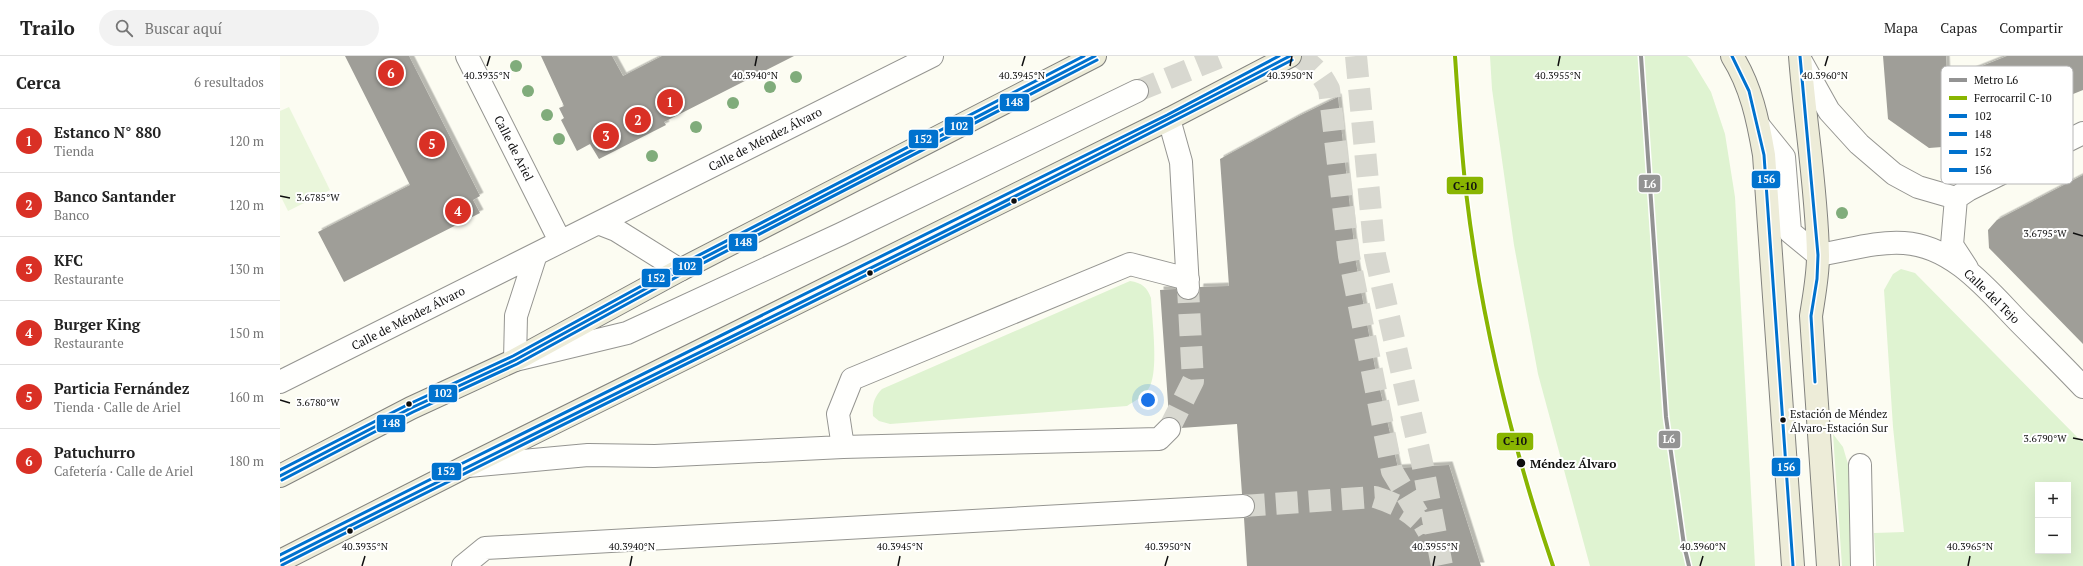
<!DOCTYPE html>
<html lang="es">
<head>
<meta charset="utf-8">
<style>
	body { margin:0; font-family:"PT Serif",serif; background:#f2f2f2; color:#222 }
	.controls { position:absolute; right:12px; bottom:12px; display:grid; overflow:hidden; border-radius:0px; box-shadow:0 4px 16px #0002 }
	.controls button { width:36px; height:36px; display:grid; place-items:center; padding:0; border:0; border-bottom:1px solid #e0e0e0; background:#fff; color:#222; font:20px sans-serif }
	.you { position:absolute; left:868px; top:344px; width:14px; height:14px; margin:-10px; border:3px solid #fff; border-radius:50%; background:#1a73e8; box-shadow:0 0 0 6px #1a73e833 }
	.badge { display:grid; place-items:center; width:26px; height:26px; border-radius:50%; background:#d93025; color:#fff; font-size:13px; font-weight:700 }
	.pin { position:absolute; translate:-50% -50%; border:2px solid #fff; box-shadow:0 1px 4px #0006 }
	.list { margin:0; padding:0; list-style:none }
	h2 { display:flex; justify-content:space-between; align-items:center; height:52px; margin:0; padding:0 16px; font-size:17px }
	h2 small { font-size:13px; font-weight:400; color:#767676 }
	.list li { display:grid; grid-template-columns:26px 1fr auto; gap:12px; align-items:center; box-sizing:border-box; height:64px; padding:0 16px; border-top:1px solid #e0e0e0 }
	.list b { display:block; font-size:15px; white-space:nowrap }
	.list p { margin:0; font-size:13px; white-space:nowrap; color:#767676 }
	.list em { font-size:13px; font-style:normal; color:#767676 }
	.icon { flex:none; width:22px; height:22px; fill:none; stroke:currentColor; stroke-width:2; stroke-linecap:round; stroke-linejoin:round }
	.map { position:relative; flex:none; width:1803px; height:510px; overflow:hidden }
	header { display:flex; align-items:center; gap:24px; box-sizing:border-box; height:56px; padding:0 20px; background:#fff; border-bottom:1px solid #e0e0e0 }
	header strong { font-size:19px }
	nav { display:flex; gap:22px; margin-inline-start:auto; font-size:14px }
	.search { width:280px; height:36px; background:#f2f2f2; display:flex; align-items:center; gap:10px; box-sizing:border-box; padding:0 14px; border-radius:22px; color:#767676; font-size:15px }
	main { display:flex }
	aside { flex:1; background:#fff }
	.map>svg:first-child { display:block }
	.green { fill:#dff3d1; fill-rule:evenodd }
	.pitch { fill:#eaf6db }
	.building { fill:#9f9e98; filter:url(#shadow) }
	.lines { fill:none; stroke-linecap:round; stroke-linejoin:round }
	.minor-tunnel { stroke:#d8d8d0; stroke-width:22; stroke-dasharray:22 11; stroke-linecap:butt }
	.minor-casing { stroke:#959591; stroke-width:24 }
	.major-casing { stroke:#82827e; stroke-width:24 }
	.minor { stroke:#fffffd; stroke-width:22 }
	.major { stroke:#edecd8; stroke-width:22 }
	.bus-1-casing { stroke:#fff; stroke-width:6 }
	.bus-2-casing { stroke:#fff; stroke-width:6 }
	.bus-3-casing { stroke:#fff; stroke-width:6 }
	.bus-4-casing { stroke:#fff; stroke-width:6 }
	.bus-1 { stroke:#0072ce; stroke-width:3 }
	.bus-2 { stroke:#0072ce; stroke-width:3 }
	.bus-3 { stroke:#0072ce; stroke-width:3 }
	.bus-4 { stroke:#0072ce; stroke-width:3 }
	.rail-1-casing { stroke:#fff; stroke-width:7 }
	.rail-1 { stroke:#89b501; stroke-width:4 }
	.metro-1-casing { stroke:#fff; stroke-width:7 }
	.metro-1 { stroke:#939393; stroke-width:4 }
	.tree { fill:#80ac7b }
	.ticks { fill:none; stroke:#0e0e0e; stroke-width:1.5 }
	.bus-dot { fill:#0e0e0e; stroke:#fff; stroke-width:1.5 }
	.labels { text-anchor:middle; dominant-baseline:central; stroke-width:4; stroke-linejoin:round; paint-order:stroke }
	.bus-label { font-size:11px; fill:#0e0e0e; stroke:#fff; text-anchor:start }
	.street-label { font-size:12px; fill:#0e0e0e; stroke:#fff }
	.stop-label { font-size:12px; font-weight:bold; fill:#0e0e0e; stroke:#fff; text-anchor:start }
	.key { fill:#fff; stroke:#b7b7b7; stroke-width:1 }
	.key-label { font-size:11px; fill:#0e0e0e }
	.ticks-label { font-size:10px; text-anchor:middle; fill:#0e0e0e; stroke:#fff; stroke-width:4; stroke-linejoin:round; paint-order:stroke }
	.line-badge { stroke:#fff; stroke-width:1.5 }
	.badge-label { font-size:11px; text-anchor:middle; font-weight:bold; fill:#fff }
	.pale-badge-label { font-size:11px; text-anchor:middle; font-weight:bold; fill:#111 }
</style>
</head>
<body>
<header>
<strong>Trailo</strong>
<div class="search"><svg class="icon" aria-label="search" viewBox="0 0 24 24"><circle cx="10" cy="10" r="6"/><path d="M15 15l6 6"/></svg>Buscar aquí</div>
<nav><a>Mapa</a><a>Capas</a><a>Compartir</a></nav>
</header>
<main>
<aside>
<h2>Cerca<small>6 resultados</small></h2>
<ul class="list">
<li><span class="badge">1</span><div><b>Estanco N° 880</b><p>Tienda</p></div><em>120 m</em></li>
<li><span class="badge">2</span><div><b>Banco Santander</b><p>Banco</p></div><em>120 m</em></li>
<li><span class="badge">3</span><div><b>KFC</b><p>Restaurante</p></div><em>130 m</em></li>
<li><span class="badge">4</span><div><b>Burger King</b><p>Restaurante</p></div><em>150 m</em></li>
<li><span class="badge">5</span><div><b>Particia Fernández</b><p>Tienda · Calle de Ariel</p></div><em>160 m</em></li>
<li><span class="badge">6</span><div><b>Patuchurro</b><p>Cafetería · Calle de Ariel</p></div><em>180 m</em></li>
</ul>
</aside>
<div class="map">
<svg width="1803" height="510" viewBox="0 0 1803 510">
	<defs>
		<filter id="shadow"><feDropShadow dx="3.5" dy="-3.5" stdDeviation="0" flood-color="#0004"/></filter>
	</defs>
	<rect width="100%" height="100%" fill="#fcfcf2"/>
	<path class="green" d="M1210,0H1407L1411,3L1431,36L1445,78L1455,141L1475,510H1310L1258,318L1234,189L1212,33Z
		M1621,213L1635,217L1803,387V510H1596L1594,477L1624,476L1613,371L1604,234L1613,218ZM1758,429H1788V495H1758Z
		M850,225C862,227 867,231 871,242C872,264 879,315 869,332C864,340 855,345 847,350L610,368L599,365L593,360C592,349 594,341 602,333Z
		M1553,378L1563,391L1572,422L1571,510H1562Z"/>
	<path class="pitch" d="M9,51L50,134L8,155L0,139V55Z"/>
	<path class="building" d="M65,0H129L200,140L193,144L200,157L64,226L38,176L130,129Z
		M261,0H332L343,20L382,0H514L384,66L386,69L319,103L310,88L297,95L281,64L284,62L279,52L284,50Z
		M1603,0H1666L1667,24L1727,0H1803V34L1662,91L1649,92L1608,63Z
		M1058,41L1076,207L1095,312L1118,412L1169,409L1201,510H967L964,462L969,461L974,456L975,449L973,443L969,439L962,438L957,368L901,372L898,364L889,361L880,234L896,233L898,239L902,243L909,244L915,242L919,238L920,231L949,230L940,103L1019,60Z
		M1803,119V288L1709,192L1708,174L1717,164Z"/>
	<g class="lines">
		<path class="minor-tunnel" d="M1018,0C1033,9 1041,17 1049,33L1069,200L1112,415L1148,475
			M1076,0L1095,199L1143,411L1162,510
			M857,35L943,0
			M889,373L913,325L908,232
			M963,450L1095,441C1111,446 1125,452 1138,464"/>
		<g class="minor-casing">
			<path id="minor" d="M187,0L280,185
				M1521,5L1549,55L1579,88L1614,118L1638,131L1676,142L1688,134L1803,77
				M889,63L901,106L908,232
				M1479,70L1504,101L1510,176L1538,199C1566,195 1595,185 1624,187C1673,190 1708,234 1739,266C1760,287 1782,309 1803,331
				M1676,142L1672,189L1687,212
				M318,167L336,174L400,214
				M256,198L236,260L235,304L347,277L561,178L857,35
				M0,326L652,0
				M563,391L558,358L572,323L850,208L908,223
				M1580,409L1582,510
				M188,410L308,399L375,400L563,391L879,383L889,373
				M183,510L205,492L963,450"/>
		</g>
		<g class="major-casing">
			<path id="major" d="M1452,0C1471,30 1478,64 1484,99L1513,510
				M1520,0C1525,66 1537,134 1538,200C1538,220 1534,240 1531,260L1548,510
				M0,420L131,352L235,304L400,214L815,0
				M0,505L187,410L889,63L1010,0"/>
		</g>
		<use href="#minor" class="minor"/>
		<use href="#major" class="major"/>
		<g class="bus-1-casing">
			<path id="bus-1" d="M0,420L131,352L235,304L400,214L815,0
				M0,505C336,335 676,174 1010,0"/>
		</g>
		<g class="bus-2-casing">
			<path id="bus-2" d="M2,424L133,356L237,308L402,218L817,4
				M2,509C338,339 678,178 1012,4"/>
		</g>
		<g class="bus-3-casing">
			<path id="bus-3" d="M0,414L129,348L233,300L398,210L804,0
				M0,499L185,406L887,59L999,0"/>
		</g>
		<g class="bus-4-casing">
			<path id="bus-4" d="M1452,0L1469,35L1484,99L1513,510
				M1520,0L1538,199L1537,223L1531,260L1535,326"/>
		</g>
		<use href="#bus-1" class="bus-1"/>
		<use href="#bus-2" class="bus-2"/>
		<use href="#bus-3" class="bus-3"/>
		<use href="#bus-4" class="bus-4"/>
		<g class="rail-1-casing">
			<path id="rail-1" d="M1175,0C1178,45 1181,91 1186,136C1201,263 1232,389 1273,510"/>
		</g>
		<use href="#rail-1" class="rail-1"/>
		<g class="metro-1-casing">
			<path id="metro-1" d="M1361,0L1386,361L1404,489L1409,510"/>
		</g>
		<use href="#metro-1" class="metro-1"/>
	</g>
	<g class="tree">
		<circle cx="236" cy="10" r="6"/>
		<circle cx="516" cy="21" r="6"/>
		<circle cx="490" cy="31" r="6"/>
		<circle cx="248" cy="35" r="6"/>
		<circle cx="453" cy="47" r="6"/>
		<circle cx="267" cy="59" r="6"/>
		<circle cx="416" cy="71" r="6"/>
		<circle cx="279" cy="83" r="6"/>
		<circle cx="372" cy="100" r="6"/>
		<circle cx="1562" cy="157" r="6"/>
	</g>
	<path class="ticks" d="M207,10L210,0M475,10L477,0M742,10L745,0M1010,10L1012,0M1278,10L1280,0M1545,10L1548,0M0,140L10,142M1793,177L1803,180M0,344L10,347M1793,382L1803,384M82,510L85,500M350,510L352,500M618,510L620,500M885,510L888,500M1153,510L1155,500M1420,510L1423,500M1688,510L1690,500"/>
	<g class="bus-dot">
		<circle cx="734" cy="145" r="3.5"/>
		<circle cx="590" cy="217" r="3.5"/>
		<circle cx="129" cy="348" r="3.5"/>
		<circle cx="1503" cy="364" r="3.5"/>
		<circle cx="1241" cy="407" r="5"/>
		<circle cx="70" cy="475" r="3.5"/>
	</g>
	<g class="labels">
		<g class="bus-label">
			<text x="1510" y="358">Estación de Méndez<tspan x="1510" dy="14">Álvaro-Estación Sur</tspan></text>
		</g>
		<g class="street-label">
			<text transform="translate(485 83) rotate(-27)">Calle de Méndez Álvaro</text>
			<text transform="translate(234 92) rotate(63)">Calle de Ariel</text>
			<text transform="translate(1712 240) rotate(44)">Calle del Tejo</text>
			<text transform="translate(128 262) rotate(-27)">Calle de Méndez Álvaro</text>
		</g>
		<g class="stop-label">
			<text x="1250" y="407">Méndez Álvaro</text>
		</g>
	</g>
	<rect x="1661" y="10" width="132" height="118" rx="6" class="key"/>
	<rect x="1669" y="22" width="18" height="4" fill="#939393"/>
	<rect x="1669" y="40" width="18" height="4" fill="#89b501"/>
	<rect x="1669" y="58" width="18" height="4" fill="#0072ce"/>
	<rect x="1669" y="76" width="18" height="4" fill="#0072ce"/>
	<rect x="1669" y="94" width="18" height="4" fill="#0072ce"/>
	<rect x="1669" y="112" width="18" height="4" fill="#0072ce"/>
	<g class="key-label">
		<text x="1694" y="28">Metro L6</text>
		<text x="1694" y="46">Ferrocarril C-10</text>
		<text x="1694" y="64">102</text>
		<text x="1694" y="82">148</text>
		<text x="1694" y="100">152</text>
		<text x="1694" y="118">156</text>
	</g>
	<g class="ticks-label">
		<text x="1278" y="23">40.3955°N</text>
		<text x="207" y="23">40.3935°N</text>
		<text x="475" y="23">40.3940°N</text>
		<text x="742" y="23">40.3945°N</text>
		<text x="1010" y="23">40.3950°N</text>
		<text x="1545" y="23">40.3960°N</text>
		<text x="38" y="145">3.6785°W</text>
		<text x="1765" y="181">3.6795°W</text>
		<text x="38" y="350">3.6780°W</text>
		<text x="1765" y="386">3.6790°W</text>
		<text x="85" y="494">40.3935°N</text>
		<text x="352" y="494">40.3940°N</text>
		<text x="620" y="494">40.3945°N</text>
		<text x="888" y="494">40.3950°N</text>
		<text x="1155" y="494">40.3955°N</text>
		<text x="1423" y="494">40.3960°N</text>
		<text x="1690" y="494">40.3965°N</text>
	</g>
	<g class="line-badge">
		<rect x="719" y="37" width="31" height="19" rx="4" fill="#0072ce"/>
		<rect x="664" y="60" width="30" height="20" rx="4" fill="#0072ce"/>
		<rect x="628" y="73" width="31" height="20" rx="4" fill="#0072ce"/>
		<rect x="1471" y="114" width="30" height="19" rx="4" fill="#0072ce"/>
		<rect x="1358" y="118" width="23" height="19" rx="4" fill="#939393"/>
		<rect x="1166" y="120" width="38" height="19" rx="4" fill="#89b501"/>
		<rect x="448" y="177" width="30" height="19" rx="4" fill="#0072ce"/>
		<rect x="392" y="201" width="31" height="19" rx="4" fill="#0072ce"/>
		<rect x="361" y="212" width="30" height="20" rx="4" fill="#0072ce"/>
		<rect x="148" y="328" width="30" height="19" rx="4" fill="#0072ce"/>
		<rect x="96" y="358" width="30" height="19" rx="4" fill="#0072ce"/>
		<rect x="1378" y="374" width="23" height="19" rx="4" fill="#939393"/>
		<rect x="1216" y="376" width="38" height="19" rx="4" fill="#89b501"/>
		<rect x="1491" y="401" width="30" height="20" rx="4" fill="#0072ce"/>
		<rect x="151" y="406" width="31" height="19" rx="4" fill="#0072ce"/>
	</g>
	<g class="badge-label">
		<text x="734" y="50">148</text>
		<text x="679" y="74">102</text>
		<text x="643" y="87">152</text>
		<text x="1486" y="127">156</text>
		<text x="1370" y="132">L6</text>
		<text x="463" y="190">148</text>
		<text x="407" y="214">102</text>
		<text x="376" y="226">152</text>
		<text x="163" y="341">102</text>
		<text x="111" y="371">148</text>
		<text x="1389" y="387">L6</text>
		<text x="1506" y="415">156</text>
		<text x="166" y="419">152</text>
	</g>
	<g class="pale-badge-label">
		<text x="1185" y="134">C-10</text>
		<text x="1235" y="389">C-10</text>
	</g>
</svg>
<div class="controls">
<button>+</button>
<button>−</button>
</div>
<div class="you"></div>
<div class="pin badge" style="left:390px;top:46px">1</div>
<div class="pin badge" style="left:358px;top:64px">2</div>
<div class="pin badge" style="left:326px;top:80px">3</div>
<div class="pin badge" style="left:178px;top:155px">4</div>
<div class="pin badge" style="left:152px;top:88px">5</div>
<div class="pin badge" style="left:111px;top:17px">6</div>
</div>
</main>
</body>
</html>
